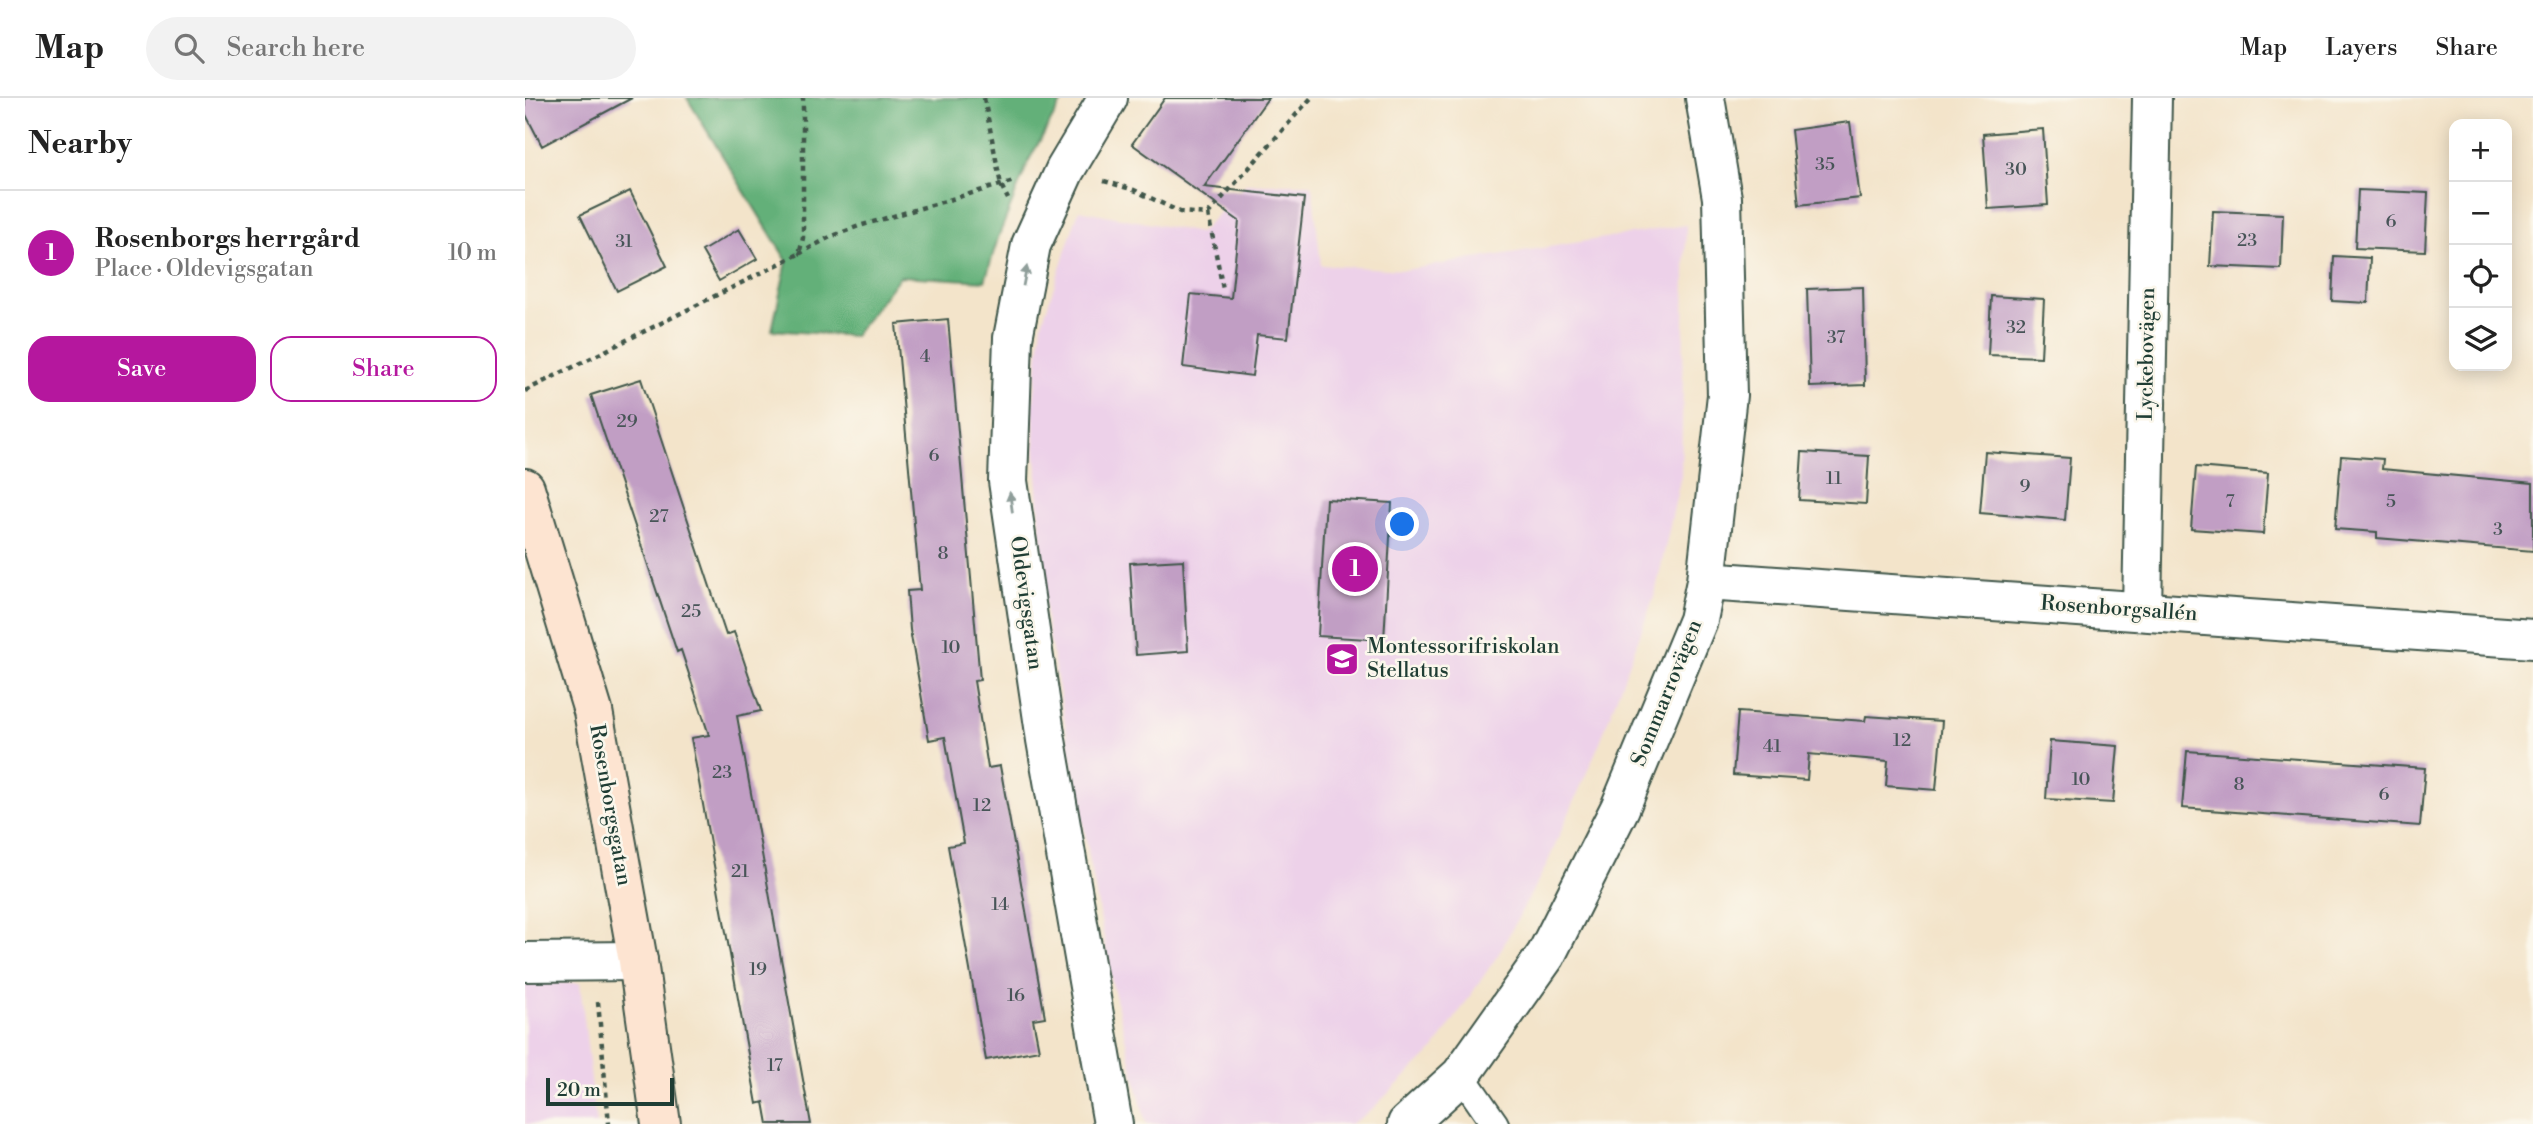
<!DOCTYPE html>
<html lang="en">
<head>
<meta charset="utf-8">
<style>
	body { margin:0; font-family:"Libre Bodoni",serif; background:#f2f2f2; color:#222 }
	.controls { position:absolute; right:21px; top:21px; display:grid; overflow:hidden; border-radius:14px; box-shadow:0 4px 18px #0003 }
	.controls button { width:63px; height:63px; display:grid; place-items:center; padding:0; border:0; border-bottom:2px solid #e0e0e0; background:#fff; color:#222; font:35px sans-serif }
	.scale { position:absolute; left:21px; bottom:18px; width:128px; box-sizing:border-box; padding-left:7px; border:4px solid #1f3d34; border-top:0; font-size:19px; line-height:24px; white-space:nowrap; color:#1f3d34; -webkit-text-stroke:5px #fbf7ec; paint-order:stroke }
	.you { position:absolute; left:878px; top:427px; width:24px; height:24px; margin:-18px; border:5px solid #fff; border-radius:50%; background:#1a73e8; box-shadow:0 0 0 10px #1a73e833 }
	.badge { display:grid; place-items:center; width:46px; height:46px; border-radius:50%; background:#b5179e; color:#fff; font-size:23px; font-weight:700 }
	.pin { position:absolute; translate:-50% -50%; border:4px solid #fff; box-shadow:0 2px 7px #0006 }
	.list { margin:0; padding:0; list-style:none }
	h2 { display:flex; justify-content:space-between; align-items:center; height:91px; margin:0; padding:0 28px; font-size:30px }
	h2 small { font-size:23px; font-weight:400; color:#767676 }
	.list li { display:grid; grid-template-columns:46px 1fr auto; gap:21px; align-items:center; box-sizing:border-box; height:126px; padding:0 28px; border-top:2px solid #e0e0e0 }
	.list b { display:block; font-size:26px; white-space:nowrap }
	.list p { margin:0; font-size:23px; white-space:nowrap; color:#767676 }
	.list em { font-size:23px; font-style:normal; color:#767676 }
	.actions { display:flex; gap:14px; padding:21px 28px }
	.actions a { flex:1; padding:16px 0; border:2px solid #b5179e; border-radius:21px; text-align:center; font-size:24px; color:#b5179e }
	.actions .main { background:#b5179e; color:#fff }
	.icon { flex:none; width:38px; height:38px; fill:none; stroke:currentColor; stroke-width:2; stroke-linecap:round; stroke-linejoin:round }
	.map { position:relative; flex:none; width:2008px; height:1026px; overflow:hidden }
	header { display:flex; align-items:center; gap:42px; box-sizing:border-box; height:98px; padding:0 35px; background:#fff; border-bottom:2px solid #e0e0e0 }
	header strong { font-size:33px }
	nav { display:flex; gap:38px; margin-inline-start:auto; font-size:24px }
	.search { width:490px; height:63px; background:#f2f2f2; display:flex; align-items:center; gap:18px; box-sizing:border-box; padding:0 24px; border-radius:38px; color:#767676; font-size:26px }
	main { display:flex }
	aside { flex:1; background:#fff }
	.map>svg:first-child { display:block }
	.built { fill:#edd1e9 }
	.forest { fill:#64b079; stroke:#427656; stroke-width:2 }
	.building { fill:#c19ec4 }
	.lines { fill:none; stroke-linecap:round; stroke-linejoin:round }
	.lane-casing { stroke:#3f564a; stroke-width:30 }
	.street-casing { stroke:#3f564a; stroke-width:42 }
	.secondary-casing { stroke:#3f564a; stroke-width:42 }
	.path { stroke:#3f564a; stroke-width:4.5; stroke-dasharray:5 5; stroke-linecap:butt }
	.lane { stroke:#fff; stroke-width:26 }
	.street { stroke:#fff; stroke-width:38 }
	.secondary { stroke:#fde4d1; stroke-width:38 }
	.oneway { fill:#8f9e9a }
	.labels { text-anchor:middle; dominant-baseline:central; stroke-width:5; stroke-linejoin:round; paint-order:stroke }
	.number-label { font-size:18px; fill:#485558 }
	.street-label { font-size:21px; fill:#1f3d34; stroke:#fbf7ec }
	.poi-label { font-size:21px; fill:#1f3d34; stroke:#fbf7ec; text-anchor:start }
</style>
</head>
<body>
<header>
<strong>Map</strong>
<div class="search"><svg class="icon" aria-label="search" viewBox="0 0 24 24"><circle cx="10" cy="10" r="6"/><path d="M15 15l6 6"/></svg>Search here</div>
<nav><a>Map</a><a>Layers</a><a>Share</a></nav>
</header>
<main>
<aside>
<h2>Nearby<small></small></h2>
<ul class="list">
<li><span class="badge">1</span><div><b>Rosenborgs herrgård</b><p>Place · Oldevigsgatan</p></div><em>10 m</em></li>
</ul>
<div class="actions"><a class="main">Save</a><a>Share</a></div>
</aside>
<div class="map">
<svg width="2008" height="1026" viewBox="0 0 2008 1026">
	<rect width="100%" height="100%" fill="#fbf7ec"/>
	<filter id="ink" filterUnits="userSpaceOnUse"><feTurbulence type="fractalNoise" baseFrequency=".0143" numOctaves="2"/><feDisplacementMap in="SourceGraphic" scale="14" xChannelSelector="R" yChannelSelector="G"/><feConvolveMatrix kernelMatrix="1 2 1 2 8 2 1 2 1" color-interpolation-filters="sRGB"/></filter>
	<filter id="wash" filterUnits="userSpaceOnUse"><feTurbulence type="fractalNoise" baseFrequency=".00686" numOctaves="4" result="noise"/><feDisplacementMap in="SourceGraphic" scale="28" xChannelSelector="R" yChannelSelector="G"/><feGaussianBlur stdDeviation="1.57" result="paint"/><feColorMatrix in="noise" values="0 0 0 0 0 0 0 0 0 0 0 0 0 0 0 0 0 1.4 0 .05"/><feComposite in="paint" operator="in"/></filter>
	<g filter="url(#wash)">
		<rect width="100%" height="100%" fill="#f3e4ca"/>
		<path class="built" d="M721,86H787L796,167L880,172L1161,127L1156,377L1130,496L1075,644L1022,766L973,857L909,951L842,1016L825,1026H621L587,885L521,520L508,311L517,225L554,112L675,135Z
			M0,884L55,885L71,1026H0Z"/>
		<path class="forest" d="M162,0H539L504,62L473,140L460,183L375,178L329,238L247,232L262,163Z"/>
		<g id="blocks">
			<path class="building" d="M0,0H107L17,48L0,15Z
				M640,0H743L679,89L779,100L763,240L732,237L727,278L658,269L666,196L706,200L714,123L607,46Z
				M1325,24L1335,100L1274,107L1266,32Z
				M1518,31L1523,107L1463,111L1458,36Z
				M1833,92L1903,95L1900,153L1830,150Z
				M105,93L142,168L92,193L55,117Z
				M1688,113L1758,116L1756,171L1685,168Z
				M214,131L232,161L194,183L177,153Z
				M1809,158L1845,160L1843,205L1807,203Z
				M1338,189L1340,287L1285,289L1282,191Z
				M1466,198L1519,201L1516,259L1463,257Z
				M423,221L455,582L449,583L463,670L475,668L520,919L508,921L514,952L461,962L423,748L439,745L420,639L404,642L385,532L382,493L395,492L371,226Z
				M116,281L201,537L209,534L236,613L212,618L286,1026H243L239,1004L232,1006L166,640L184,637L156,552L152,554L66,297Z
				M1277,354L1344,358L1341,406L1274,402Z
				M1460,354L1545,360L1540,422L1455,415Z
				M1816,358L1858,361L1857,371L2008,385V453L1852,440V434L1810,431Z
				M1671,369L1743,375L1738,436L1666,431Z
				M801,401L867,405L859,542L793,538Z
				M658,462L663,553L611,557L605,465Z
				M1213,614L1340,623L1341,618L1417,623L1411,692L1361,688L1363,663L1284,656L1282,682L1208,677Z
				M1525,643L1593,648L1588,705L1521,701Z
				M1662,653L1900,670L1895,728L1657,710Z"/>
		</g>
	</g>
	<g filter="url(#ink)">
		<use href="#blocks" fill-opacity="0" stroke="#3f564a" stroke-width="2"/>
		<g class="lines">
			<g class="lane-casing">
				<path id="lane" d="M936,977L970,1026"/>
			</g>
			<g class="street-casing">
				<path id="street" d="M583,0L540,72L506,147L488,240L483,383L521,642L588,1026
					M1181,483L2008,541
					M1617,512L1627,0
					M0,864L113,863
					M882,1026L936,977L1021,857L1095,710L1173,522L1181,483L1202,297L1197,100L1180,0"/>
			</g>
			<g class="secondary-casing">
				<path id="secondary" d="M0,390L68,613L113,863L136,1026"/>
			</g>
			<path class="path" d="M459,0L476,87L483,101
				M579,83L609,92L655,114L683,116L786,0
				M683,116L698,191
				M274,156L305,139L334,128L489,83
				M0,293L274,156L278,140V0
				M73,904L84,1026"/>
			<use href="#lane" class="lane"/>
			<use href="#street" class="street"/>
			<use href="#secondary" class="secondary"/>
		</g>
		<defs><path id="oneway-solid" d="M-6-.8H1V-3.2L6.5 0L1 3.2V.8H-6Z" transform="scale(1.75)"/></defs>
		<g class="oneway">
			<use href="#oneway-solid" transform="translate(500 178) rotate(-79)"/>
			<use href="#oneway-solid" transform="translate(486 404) rotate(-98)"/>
		</g>
	</g>
	<defs>
		<g id="school-square" transform="scale(1.75)"><rect x="-9" y="-9" width="18" height="18" rx="4" fill="#b5179e" stroke="#fbf7ec"/><path d="M0-5L7-2L0 1L-7-2ZM-4 1L0 2.5L4 1V4Q0 6-4 4Z" fill="#fff"/></g>
	</defs>
	<g fill-rule="evenodd">
		<use href="#school-square" x="817" y="561"/>
	</g>
	<g class="labels">
		<g class="number-label">
			<text x="1300" y="66">35</text>
			<text x="1491" y="71">30</text>
			<text x="1866" y="123">6</text>
			<text x="1722" y="142">23</text>
			<text x="99" y="143">31</text>
			<text x="1491" y="229">32</text>
			<text x="1311" y="239">37</text>
			<text x="400" y="258">4</text>
			<text x="102" y="323">29</text>
			<text x="409" y="357">6</text>
			<text x="1309" y="380">11</text>
			<text x="1500" y="388">9</text>
			<text x="1705" y="403">7</text>
			<text x="1866" y="403">5</text>
			<text x="134" y="418">27</text>
			<text x="1973" y="431">3</text>
			<text x="418" y="455">8</text>
			<text x="166" y="513">25</text>
			<text x="426" y="549">10</text>
			<text x="1377" y="642">12</text>
			<text x="1247" y="648">41</text>
			<text x="197" y="674">23</text>
			<text x="1556" y="681">10</text>
			<text x="1714" y="686">8</text>
			<text x="1859" y="696">6</text>
			<text x="457" y="707">12</text>
			<text x="215" y="773">21</text>
			<text x="475" y="806">14</text>
			<text x="233" y="871">19</text>
			<text x="491" y="897">16</text>
			<text x="250" y="967">17</text>
		</g>
		<g class="street-label">
			<text transform="translate(1622 256) rotate(-89)">Lyckebovägen</text>
			<text transform="translate(501 505) rotate(82)">Oldevigsgatan</text>
			<text transform="translate(1594 511) rotate(4)">Rosenborgsallén</text>
			<text transform="translate(1142 595) rotate(-68)">Sommarrovägen</text>
			<text transform="translate(85 707) rotate(80)">Rosenborgsgatan</text>
		</g>
		<g class="poi-label">
			<text x="842" y="549">Montessorifriskolan<tspan x="842" dy="24">Stellatus</tspan></text>
		</g>
	</g>
</svg>
<div class="controls">
<button>+</button>
<button>−</button>
<button><svg class="icon" aria-label="locate" viewBox="0 0 24 24"><circle cx="12" cy="12" r="6"/><path d="M12 2v4M12 18v4M2 12h4M18 12h4"/></svg></button>
<button><svg class="icon" aria-label="layers" viewBox="0 0 24 24"><path d="M12 4l9 5-9 5-9-5zM3 14l9 5 9-5"/></svg></button>
</div>
<div class="scale">20 m</div>
<div class="you"></div>
<div class="pin badge" style="left:830px;top:471px">1</div>
</div>
</main>
</body>
</html>
